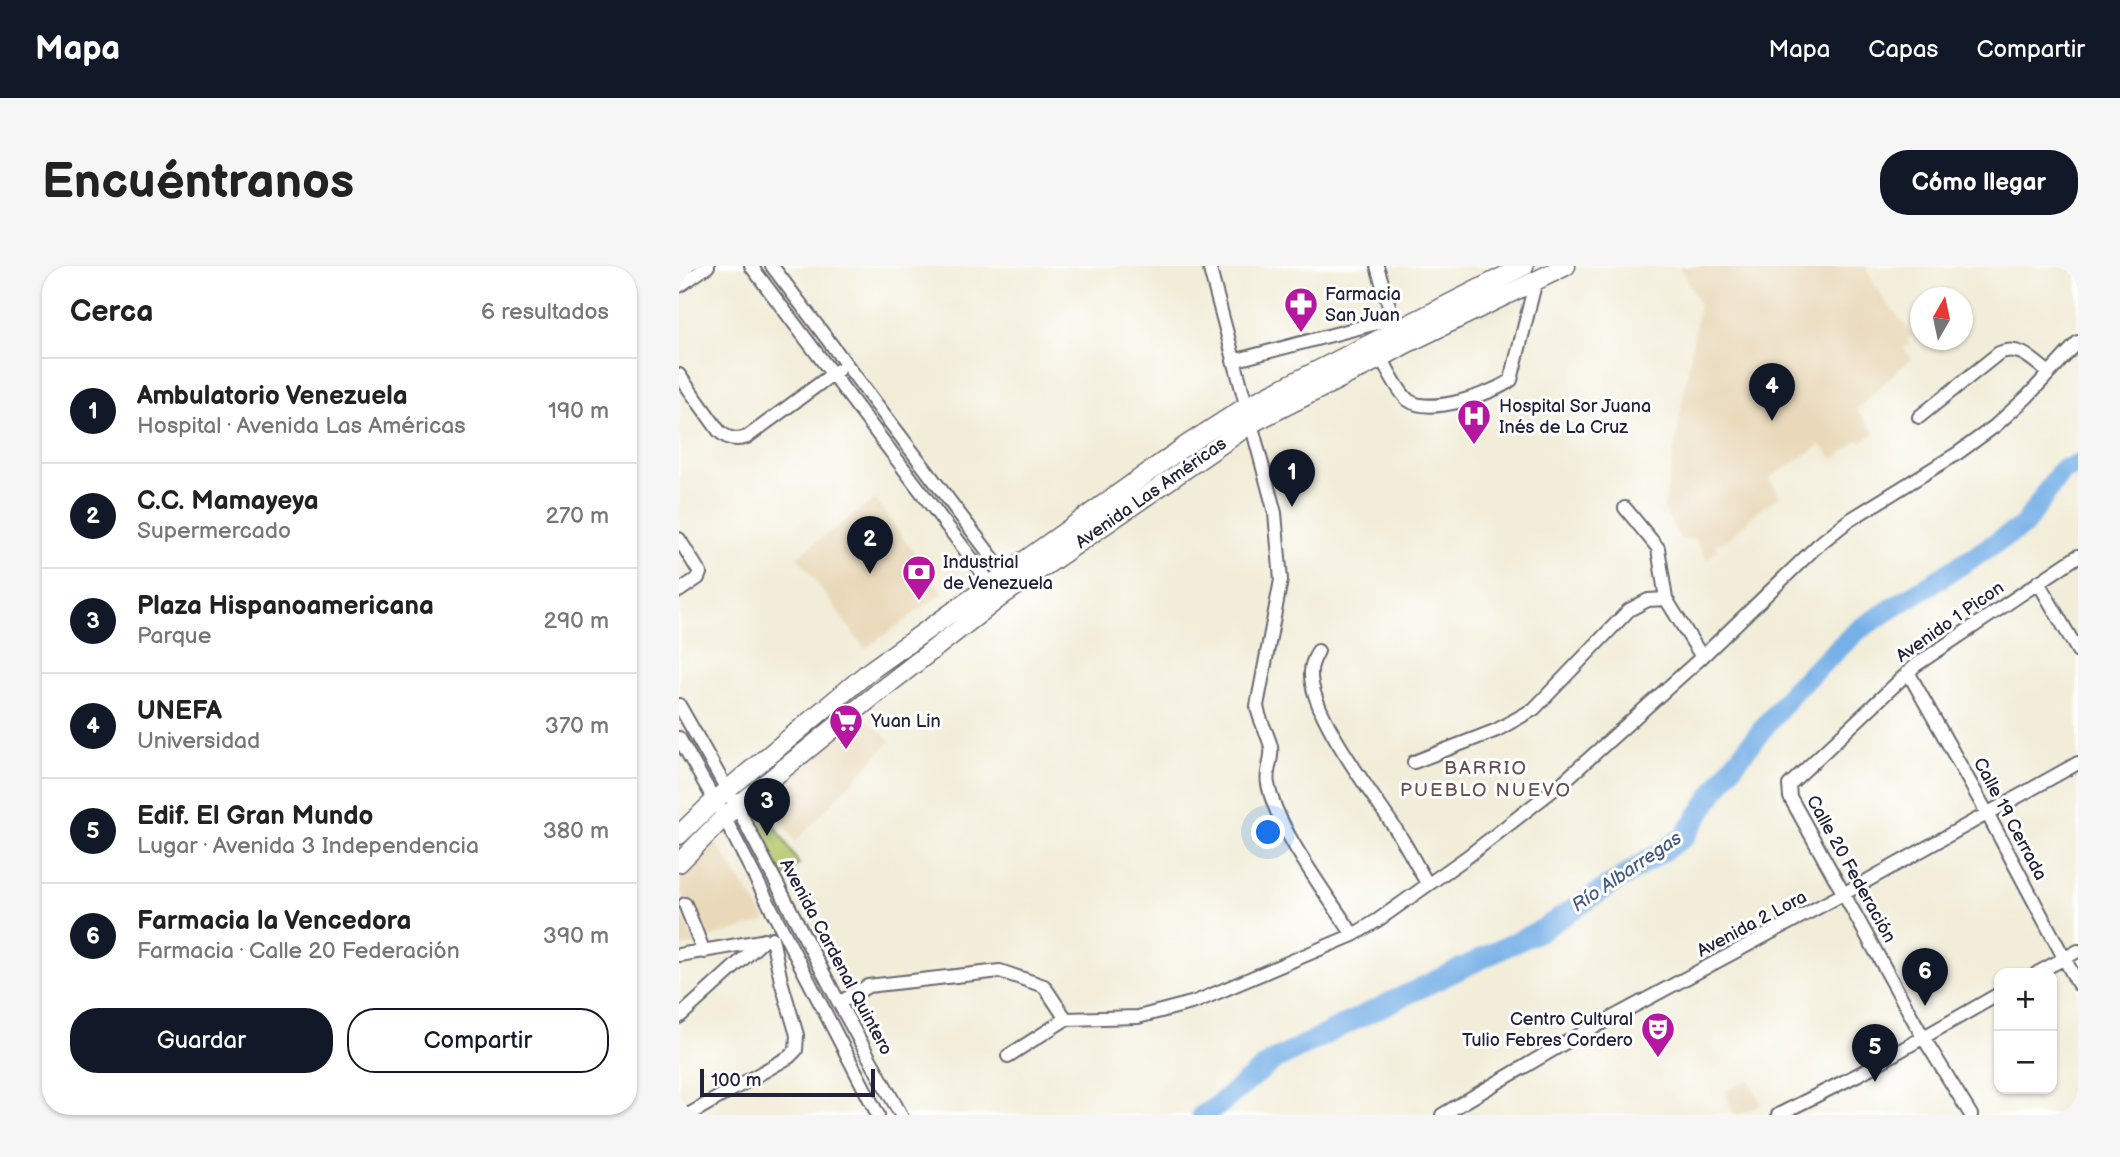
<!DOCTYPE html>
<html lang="es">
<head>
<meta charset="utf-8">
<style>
	body { margin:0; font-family:"Balsamiq Sans",sans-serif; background:#f6f6f6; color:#222 }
	.controls { position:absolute; right:21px; bottom:21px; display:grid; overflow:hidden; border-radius:14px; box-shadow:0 2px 5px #0004 }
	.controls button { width:63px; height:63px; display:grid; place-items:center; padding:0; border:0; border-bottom:2px solid #e0e0e0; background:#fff; color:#222; font:35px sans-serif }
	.compass { position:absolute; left:1231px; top:21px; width:63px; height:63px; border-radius:50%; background:#fff; box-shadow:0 2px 5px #0004; rotate:9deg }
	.scale { position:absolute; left:21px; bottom:18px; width:175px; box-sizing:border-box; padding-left:7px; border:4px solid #22223b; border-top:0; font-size:19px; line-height:24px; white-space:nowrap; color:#22223b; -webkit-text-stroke:5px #fff; paint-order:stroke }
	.you { position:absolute; left:590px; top:567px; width:24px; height:24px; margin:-18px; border:5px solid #fff; border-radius:50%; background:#1a73e8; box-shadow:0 0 0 10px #1a73e833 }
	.badge { display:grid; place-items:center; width:46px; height:46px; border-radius:50%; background:#111827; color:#fff; font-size:23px; font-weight:700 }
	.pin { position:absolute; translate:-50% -58px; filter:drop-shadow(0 2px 4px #0008) }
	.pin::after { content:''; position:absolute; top:37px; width:24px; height:21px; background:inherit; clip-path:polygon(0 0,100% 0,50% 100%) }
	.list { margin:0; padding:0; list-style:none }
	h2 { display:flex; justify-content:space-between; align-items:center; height:91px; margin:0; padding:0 28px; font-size:30px }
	h2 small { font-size:23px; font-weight:400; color:#767676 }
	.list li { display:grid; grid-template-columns:46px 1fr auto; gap:21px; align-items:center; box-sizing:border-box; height:105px; padding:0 28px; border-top:2px solid #e0e0e0 }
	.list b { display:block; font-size:26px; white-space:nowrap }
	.list p { margin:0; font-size:23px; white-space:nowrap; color:#767676 }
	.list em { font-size:23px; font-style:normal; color:#767676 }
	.actions { display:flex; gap:14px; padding:21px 28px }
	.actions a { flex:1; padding:16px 0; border:2px solid #111827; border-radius:28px; text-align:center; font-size:24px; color:#111827 }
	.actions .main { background:#111827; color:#fff }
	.map { position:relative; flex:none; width:1399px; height:849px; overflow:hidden; border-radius:28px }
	header { display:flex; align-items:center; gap:42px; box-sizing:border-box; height:98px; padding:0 35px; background:#111827; color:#fff }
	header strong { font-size:33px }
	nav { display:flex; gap:38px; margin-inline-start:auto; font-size:24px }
	.intro { display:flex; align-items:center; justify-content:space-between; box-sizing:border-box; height:168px; padding:0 42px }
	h1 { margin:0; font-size:49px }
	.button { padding:18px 32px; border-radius:28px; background:#111827; color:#fff; font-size:24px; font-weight:700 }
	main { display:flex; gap:42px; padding:0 42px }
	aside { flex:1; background:#fff; border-radius:28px; box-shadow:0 2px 5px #0004 }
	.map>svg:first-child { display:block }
	.built { fill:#e9d9ba }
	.green { fill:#b2c66a; stroke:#6a7452; stroke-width:2 }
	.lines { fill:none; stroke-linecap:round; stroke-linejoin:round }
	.river { stroke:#77b0e7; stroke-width:21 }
	.street-casing { stroke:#6b6972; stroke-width:16 }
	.secondary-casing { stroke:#6b6972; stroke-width:21 }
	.street { stroke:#fff; stroke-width:12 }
	.secondary { stroke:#fff; stroke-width:18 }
	.labels { text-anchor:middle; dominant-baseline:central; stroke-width:6; stroke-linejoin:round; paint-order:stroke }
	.poi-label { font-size:18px; fill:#22223b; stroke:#fff; text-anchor:start }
	.street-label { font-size:18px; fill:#22223b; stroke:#fff }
	.neighbourhood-label { font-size:19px; letter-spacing:2px; fill:#665154; stroke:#fff }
	.water-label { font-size:19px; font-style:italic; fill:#445b80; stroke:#fff }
</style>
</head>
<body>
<header>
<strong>Mapa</strong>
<nav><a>Mapa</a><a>Capas</a><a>Compartir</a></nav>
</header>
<div class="intro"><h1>Encuéntranos</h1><a class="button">Cómo llegar</a></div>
<main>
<aside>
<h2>Cerca<small>6 resultados</small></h2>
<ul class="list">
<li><span class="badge">1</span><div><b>Ambulatorio Venezuela</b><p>Hospital · Avenida Las Américas</p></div><em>190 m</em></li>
<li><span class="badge">2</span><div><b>C.C. Mamayeya</b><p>Supermercado</p></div><em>270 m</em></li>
<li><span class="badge">3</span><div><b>Plaza Hispanoamericana</b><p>Parque</p></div><em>290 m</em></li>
<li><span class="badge">4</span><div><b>UNEFA</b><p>Universidad</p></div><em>370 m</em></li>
<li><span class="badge">5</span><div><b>Edif. El Gran Mundo</b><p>Lugar · Avenida 3 Independencia</p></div><em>380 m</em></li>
<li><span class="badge">6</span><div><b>Farmacia la Vencedora</b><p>Farmacia · Calle 20 Federación</p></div><em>390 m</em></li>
</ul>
<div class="actions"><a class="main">Guardar</a><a>Compartir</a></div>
</aside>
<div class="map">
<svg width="1399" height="849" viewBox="0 0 1399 849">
	<rect width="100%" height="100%" fill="#fff"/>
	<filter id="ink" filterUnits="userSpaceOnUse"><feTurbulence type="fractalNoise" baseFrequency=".0143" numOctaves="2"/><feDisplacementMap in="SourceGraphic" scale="14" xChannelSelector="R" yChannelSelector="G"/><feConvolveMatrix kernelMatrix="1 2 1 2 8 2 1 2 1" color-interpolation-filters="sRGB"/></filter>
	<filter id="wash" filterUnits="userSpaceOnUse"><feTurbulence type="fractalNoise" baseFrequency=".00686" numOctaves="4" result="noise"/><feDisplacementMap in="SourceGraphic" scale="28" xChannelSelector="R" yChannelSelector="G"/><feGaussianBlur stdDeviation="1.57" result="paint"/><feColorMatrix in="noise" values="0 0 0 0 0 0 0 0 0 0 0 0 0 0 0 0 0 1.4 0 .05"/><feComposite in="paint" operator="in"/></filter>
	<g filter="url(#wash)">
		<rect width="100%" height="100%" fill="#f2edd8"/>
		<path class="built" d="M1002,0H1186L1203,31L1234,69L1228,73L1231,77L1225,82L1232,92L1177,144L1196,167L1182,176L1179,174L1155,194L1142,179L1091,212L1101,231L1083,241L1049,274L1036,279L1039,284L1028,293L1016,273L1001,274L985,243L1020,40Z
			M196,233L264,327L186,383L118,290Z
			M184,450L212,475L116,576L87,528Z
			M36,575L88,655L23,674L0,619V611Z
			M0,643L17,679L0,681Z
			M1070,814L1083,838L1061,849H1055L1046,826Z"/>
		<path class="green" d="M76,527L120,598L97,618L59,542Z"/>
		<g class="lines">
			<path class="river" d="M523,849L537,841L592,796L679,752L864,663L1005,571L1052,502L1116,423L1179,364L1345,259L1383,204L1399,199"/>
		</g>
	</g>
	<g filter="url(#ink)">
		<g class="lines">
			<g class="street-casing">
				<path id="street" d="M72,0L311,317
					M93,0L325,307
					M530,0L596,247L602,314L578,440C580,455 589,467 592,481C594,494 586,506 589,518C597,562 649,630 674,669
					M698,0L716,60
					M0,20L29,0
					M702,92C710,105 718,124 729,134C750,150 813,128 832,114L857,14
					M554,95L713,53
					M0,109L40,165C48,173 57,175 68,171L159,104
					M1240,151L1320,87C1341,78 1354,95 1370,107
					M946,242L979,282L987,333L1023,391
					M0,273L21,307L19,312L0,325
					M1359,316L1399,385
					M639,385C636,391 632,398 632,405C629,447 698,533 721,570C731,586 739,602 748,617
					M1229,406L1308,547L1399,718
					M0,439L58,541L160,737L222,849
					M0,472L45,551L199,849
					M735,496L818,464L855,443L950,344L969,334L987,333
					M6,638L25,686
					M0,689L82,675
					M1358,707L1399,685
					M160,737L189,720L321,705L365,720L387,753
					M0,751L85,674
					M329,790L387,753L459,751L516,736L674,669L699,654L788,591L883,517L1023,391L1139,279L1169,255L1279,187L1316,160L1348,131L1399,76
					M9,849L110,791L117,784L118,769L102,715L93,672
					M763,849L882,779L1166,627L1399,497
					M1099,849L1182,807L1320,728
					M1292,849L1244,771L1111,531L1110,519L1237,399L1399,290"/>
			</g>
			<g class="secondary-casing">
				<path id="secondary" d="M0,569L35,535L192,404L509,178L568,140L845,0
					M0,597L45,551L202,424L327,327L573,157L702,92L725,79L887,0"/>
			</g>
			<use href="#street" class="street"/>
			<use href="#secondary" class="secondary"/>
		</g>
	</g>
	<defs>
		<g id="pharmacy-pin" transform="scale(1.75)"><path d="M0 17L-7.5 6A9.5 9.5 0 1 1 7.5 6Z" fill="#b5179e" stroke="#fff"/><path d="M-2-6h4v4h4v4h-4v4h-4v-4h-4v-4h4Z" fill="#fff"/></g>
		<g id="hospital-pin" transform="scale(1.75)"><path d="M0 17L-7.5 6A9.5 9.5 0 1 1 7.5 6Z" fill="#b5179e" stroke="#fff"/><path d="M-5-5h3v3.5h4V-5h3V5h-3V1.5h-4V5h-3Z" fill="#fff"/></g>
		<g id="bank-pin" transform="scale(1.75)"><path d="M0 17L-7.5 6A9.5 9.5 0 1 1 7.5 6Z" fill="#b5179e" stroke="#fff"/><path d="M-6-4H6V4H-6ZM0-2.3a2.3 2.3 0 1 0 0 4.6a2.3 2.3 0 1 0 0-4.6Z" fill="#fff"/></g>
		<g id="supermarket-pin" transform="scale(1.75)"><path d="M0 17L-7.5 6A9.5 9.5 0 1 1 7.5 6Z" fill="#b5179e" stroke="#fff"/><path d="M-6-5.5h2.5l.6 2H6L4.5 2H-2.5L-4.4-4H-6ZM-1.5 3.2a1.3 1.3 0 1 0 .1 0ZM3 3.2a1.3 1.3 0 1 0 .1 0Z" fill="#fff"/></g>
		<g id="theatre-pin" transform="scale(1.75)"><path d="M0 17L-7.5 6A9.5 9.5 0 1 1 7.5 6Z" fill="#b5179e" stroke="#fff"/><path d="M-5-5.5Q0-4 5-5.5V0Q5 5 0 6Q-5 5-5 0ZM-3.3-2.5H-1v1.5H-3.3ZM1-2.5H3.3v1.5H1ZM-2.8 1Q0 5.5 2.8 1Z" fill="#fff"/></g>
	</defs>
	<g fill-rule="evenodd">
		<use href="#pharmacy-pin" x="622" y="38"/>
		<use href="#hospital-pin" x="795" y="150"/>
		<use href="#bank-pin" x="240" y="306"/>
		<use href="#supermarket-pin" x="167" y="455"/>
		<use href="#theatre-pin" x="979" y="763"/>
	</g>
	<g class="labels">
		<g class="poi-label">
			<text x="646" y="28">Farmacia<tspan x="646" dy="21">San Juan</tspan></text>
			<text x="820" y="140">Hospital Sor Juana<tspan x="820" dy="21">Inés de La Cruz</tspan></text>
			<text x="264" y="296">Industrial<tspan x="264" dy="21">de Venezuela</tspan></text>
			<text x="192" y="455">Yuan Lin</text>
			<text x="954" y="753" text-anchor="end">Centro Cultural<tspan x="954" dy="21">Tulio Febres Cordero</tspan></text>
		</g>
		<g class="street-label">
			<text transform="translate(472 227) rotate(-35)">Avenida Las Américas</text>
			<text transform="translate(1271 356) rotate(-35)">Avenido 1 Picon</text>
			<text transform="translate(1331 553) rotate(62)">Calle 19 Cerrada</text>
			<text transform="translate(1172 603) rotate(61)">Calle 20 Federación</text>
			<text transform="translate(1073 658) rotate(-28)">Avenida 2 Lora</text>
			<text transform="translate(157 691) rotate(62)">Avenida Cardenal Quintero</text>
		</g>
		<g class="neighbourhood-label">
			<text x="807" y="502">BARRIO<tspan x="807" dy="22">PUEBLO NUEVO</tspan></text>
		</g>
		<g class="water-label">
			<text transform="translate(948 606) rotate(-34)">Río Albarregas</text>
		</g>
	</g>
</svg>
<div class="controls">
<button>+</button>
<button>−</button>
</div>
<svg class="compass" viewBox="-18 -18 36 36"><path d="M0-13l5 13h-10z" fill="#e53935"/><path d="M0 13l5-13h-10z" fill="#767676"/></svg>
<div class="scale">100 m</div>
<div class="you"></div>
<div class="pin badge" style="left:613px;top:241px">1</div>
<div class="pin badge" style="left:191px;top:308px">2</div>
<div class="pin badge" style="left:88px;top:570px">3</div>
<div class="pin badge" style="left:1093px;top:155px">4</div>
<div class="pin badge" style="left:1196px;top:816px">5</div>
<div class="pin badge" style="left:1246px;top:740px">6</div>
</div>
</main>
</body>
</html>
